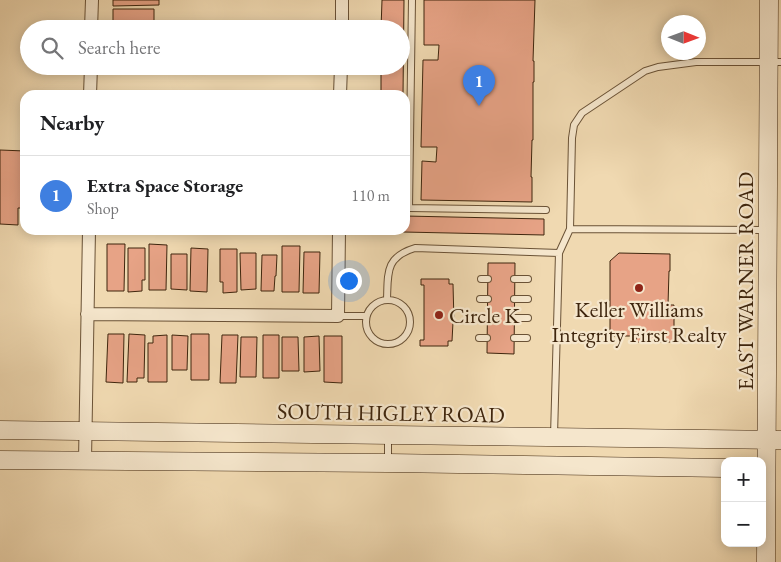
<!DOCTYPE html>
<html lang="en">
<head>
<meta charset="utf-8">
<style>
	body { margin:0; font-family:"EB Garamond",serif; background:#f2f2f2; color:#202124 }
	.controls { position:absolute; right:15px; bottom:15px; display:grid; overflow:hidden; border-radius:10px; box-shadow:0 2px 12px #0003 }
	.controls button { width:45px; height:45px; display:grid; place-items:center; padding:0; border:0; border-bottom:1px solid #e0e0e0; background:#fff; color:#202124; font:25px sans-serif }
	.compass { position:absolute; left:661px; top:15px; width:45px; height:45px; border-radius:50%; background:#fff; box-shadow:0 2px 12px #0003; rotate:91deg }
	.you { position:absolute; left:348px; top:280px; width:18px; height:18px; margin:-12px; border:4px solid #fff; border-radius:50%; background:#1a73e8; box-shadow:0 0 0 8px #1a73e833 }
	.badge { display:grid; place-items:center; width:32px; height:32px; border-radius:50%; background:#b45309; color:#fff; font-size:16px; font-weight:700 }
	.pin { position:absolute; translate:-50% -41px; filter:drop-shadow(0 1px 2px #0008) }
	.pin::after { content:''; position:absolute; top:26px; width:18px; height:15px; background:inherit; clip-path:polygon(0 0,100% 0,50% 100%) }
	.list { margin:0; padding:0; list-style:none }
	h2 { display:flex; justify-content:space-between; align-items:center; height:65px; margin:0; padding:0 20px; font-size:21px }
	h2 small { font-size:16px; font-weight:400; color:#757577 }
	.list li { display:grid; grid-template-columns:32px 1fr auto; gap:15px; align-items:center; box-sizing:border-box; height:80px; padding:0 20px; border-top:1px solid #e0e0e0 }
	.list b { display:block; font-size:19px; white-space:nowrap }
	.list p { margin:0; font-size:16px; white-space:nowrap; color:#757577 }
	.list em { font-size:16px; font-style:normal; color:#757577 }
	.icon { flex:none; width:28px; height:28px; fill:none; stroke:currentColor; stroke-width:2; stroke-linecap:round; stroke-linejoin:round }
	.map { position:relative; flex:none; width:781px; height:562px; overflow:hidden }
	.search { position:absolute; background:#fff; box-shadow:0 2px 12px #0003; left:20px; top:20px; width:390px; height:55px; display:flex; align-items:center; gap:12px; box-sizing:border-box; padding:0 18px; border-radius:28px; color:#757577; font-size:19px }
	.panel { position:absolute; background:#fff; box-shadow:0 2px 12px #0003; left:20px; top:90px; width:390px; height:145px; border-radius:15px }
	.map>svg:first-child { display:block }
	.building { fill:#e7a386; stroke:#3e250d }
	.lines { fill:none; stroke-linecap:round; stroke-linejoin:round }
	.service-casing { stroke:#6a5236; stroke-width:8 }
	.minor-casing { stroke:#6a5236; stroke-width:14 }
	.secondary-casing { stroke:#3e250d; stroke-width:19 }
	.service { stroke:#f5e6cc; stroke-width:6 }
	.minor { stroke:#f5e6cc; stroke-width:12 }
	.secondary { stroke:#f5e6cc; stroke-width:18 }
	.poi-dot { fill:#8f2418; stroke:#f5e6cc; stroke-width:2 }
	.labels { text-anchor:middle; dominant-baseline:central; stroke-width:4.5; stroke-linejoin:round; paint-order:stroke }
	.street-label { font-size:22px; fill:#3e250d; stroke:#f5e6cc }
	.poi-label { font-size:22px; fill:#3e250d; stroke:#f5e6cc }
</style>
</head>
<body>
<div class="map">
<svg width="781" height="562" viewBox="0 0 781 562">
	<rect width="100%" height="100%" fill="#f0d9b1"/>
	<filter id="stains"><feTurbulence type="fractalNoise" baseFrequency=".004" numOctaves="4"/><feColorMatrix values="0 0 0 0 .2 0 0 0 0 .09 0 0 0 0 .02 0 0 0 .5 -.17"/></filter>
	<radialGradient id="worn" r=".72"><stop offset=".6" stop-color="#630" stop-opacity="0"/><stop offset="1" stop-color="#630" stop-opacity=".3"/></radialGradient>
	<path class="building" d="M113,0H159V5L113,6Z
		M382,0H404L403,95H381V66H401V29H381Z
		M424,0H535L533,61H534V82H533V140H532L531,177H532V202L421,200L422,161L436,162L437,147H421L423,60H438L439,45H424Z
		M113,9H154V27H121V23H113Z
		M111,66H157V71H111Z
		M108,91H125V95H108Z
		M129,91H147V95H129Z
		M193,91L210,92V95H193Z
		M242,92H259V95H242Z
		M263,92H280V95H263Z
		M0,150L25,151V208H18V225L0,224Z
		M405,216L544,219V235L403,232V230H405Z
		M107,244H125L124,291H107Z
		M149,244L167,245L166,290H149Z
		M282,246H300L299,292H282Z
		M128,248H145V280H142V291L128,292Z
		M191,248L208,249L207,292L190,291Z
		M220,249H237V292L223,293V282H220Z
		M304,252H320L319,293H303Z
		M240,253H256V289L241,290Z
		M619,253L670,254V271H669L668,305H674V342H636L637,336H610V261Z
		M171,254H187V290L171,289Z
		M262,255H277L276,276H275L274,291H261Z
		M488,263H515L514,354L487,353Z
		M421,279H449V284H453L454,322H453L452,341H448V346H420V340H424V285H421Z
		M108,334H124L123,383L106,382Z
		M129,334L145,335L144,378H137V382H127Z
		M191,334H209V380H191Z
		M167,335V382H148V343H153V336Z
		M172,335L188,336L187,370H172Z
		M222,335H238L236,383H220Z
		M263,335H279V378H263Z
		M319,336L320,371L304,372V337Z
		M324,336H342V383L324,382Z
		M241,337H257L256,377H240Z
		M282,337H298L299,371H282Z"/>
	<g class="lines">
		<g class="service-casing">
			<path id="service" d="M412,0L409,208L546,210
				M570,229L767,230
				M481,279H488
				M514,279H528
				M480,299H488
				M514,299H528
				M366 322a22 22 0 1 1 44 0a22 22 0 1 1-44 0Z
				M387,300C388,273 385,257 415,248L559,253
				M338,316H366
				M480,318H488
				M514,318H528
				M479,338H487
				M514,338H527
				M554,436L559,253L570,229L572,138L574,125L582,113L645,71L658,67L696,62H781
				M388,462V437"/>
		</g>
		<g class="minor-casing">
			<path id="minor" d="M91,29L92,0
				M342,29V0
				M90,95L91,66
				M340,95L341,66
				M87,314L338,316L339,230
				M85,460L89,230"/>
		</g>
		<g class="secondary-casing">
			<path id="secondary" d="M0,430L781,440
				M0,460L388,463L725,468
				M766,562L769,0"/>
		</g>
		<use href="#service" class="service"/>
		<use href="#minor" class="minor"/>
		<use href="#secondary" class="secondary"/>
	</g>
	<g class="poi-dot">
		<circle cx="639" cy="288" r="5"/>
		<circle cx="439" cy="315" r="5"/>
	</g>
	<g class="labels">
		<g class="street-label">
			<text transform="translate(745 281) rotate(-90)">EAST WARNER ROAD</text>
			<text transform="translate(391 413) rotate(1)">SOUTH HIGLEY ROAD</text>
		</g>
		<g class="poi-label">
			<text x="639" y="309">Keller Williams<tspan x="639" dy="25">Integrity First Realty</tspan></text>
			<text x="449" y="315" text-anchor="start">Circle K</text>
		</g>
	</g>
	<rect width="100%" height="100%" filter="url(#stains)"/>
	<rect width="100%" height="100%" fill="url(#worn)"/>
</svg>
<div class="controls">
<button>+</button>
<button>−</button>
</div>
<svg class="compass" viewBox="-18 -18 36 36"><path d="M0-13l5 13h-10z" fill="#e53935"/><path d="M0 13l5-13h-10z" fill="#757577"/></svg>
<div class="you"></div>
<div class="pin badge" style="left:479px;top:106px;background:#3f7fe0">1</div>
<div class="search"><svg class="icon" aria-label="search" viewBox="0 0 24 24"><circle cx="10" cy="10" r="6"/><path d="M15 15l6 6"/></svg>Search here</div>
<section class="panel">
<h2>Nearby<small></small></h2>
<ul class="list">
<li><span class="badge" style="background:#3f7fe0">1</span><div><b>Extra Space Storage</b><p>Shop</p></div><em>110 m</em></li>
</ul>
</section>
</div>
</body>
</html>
